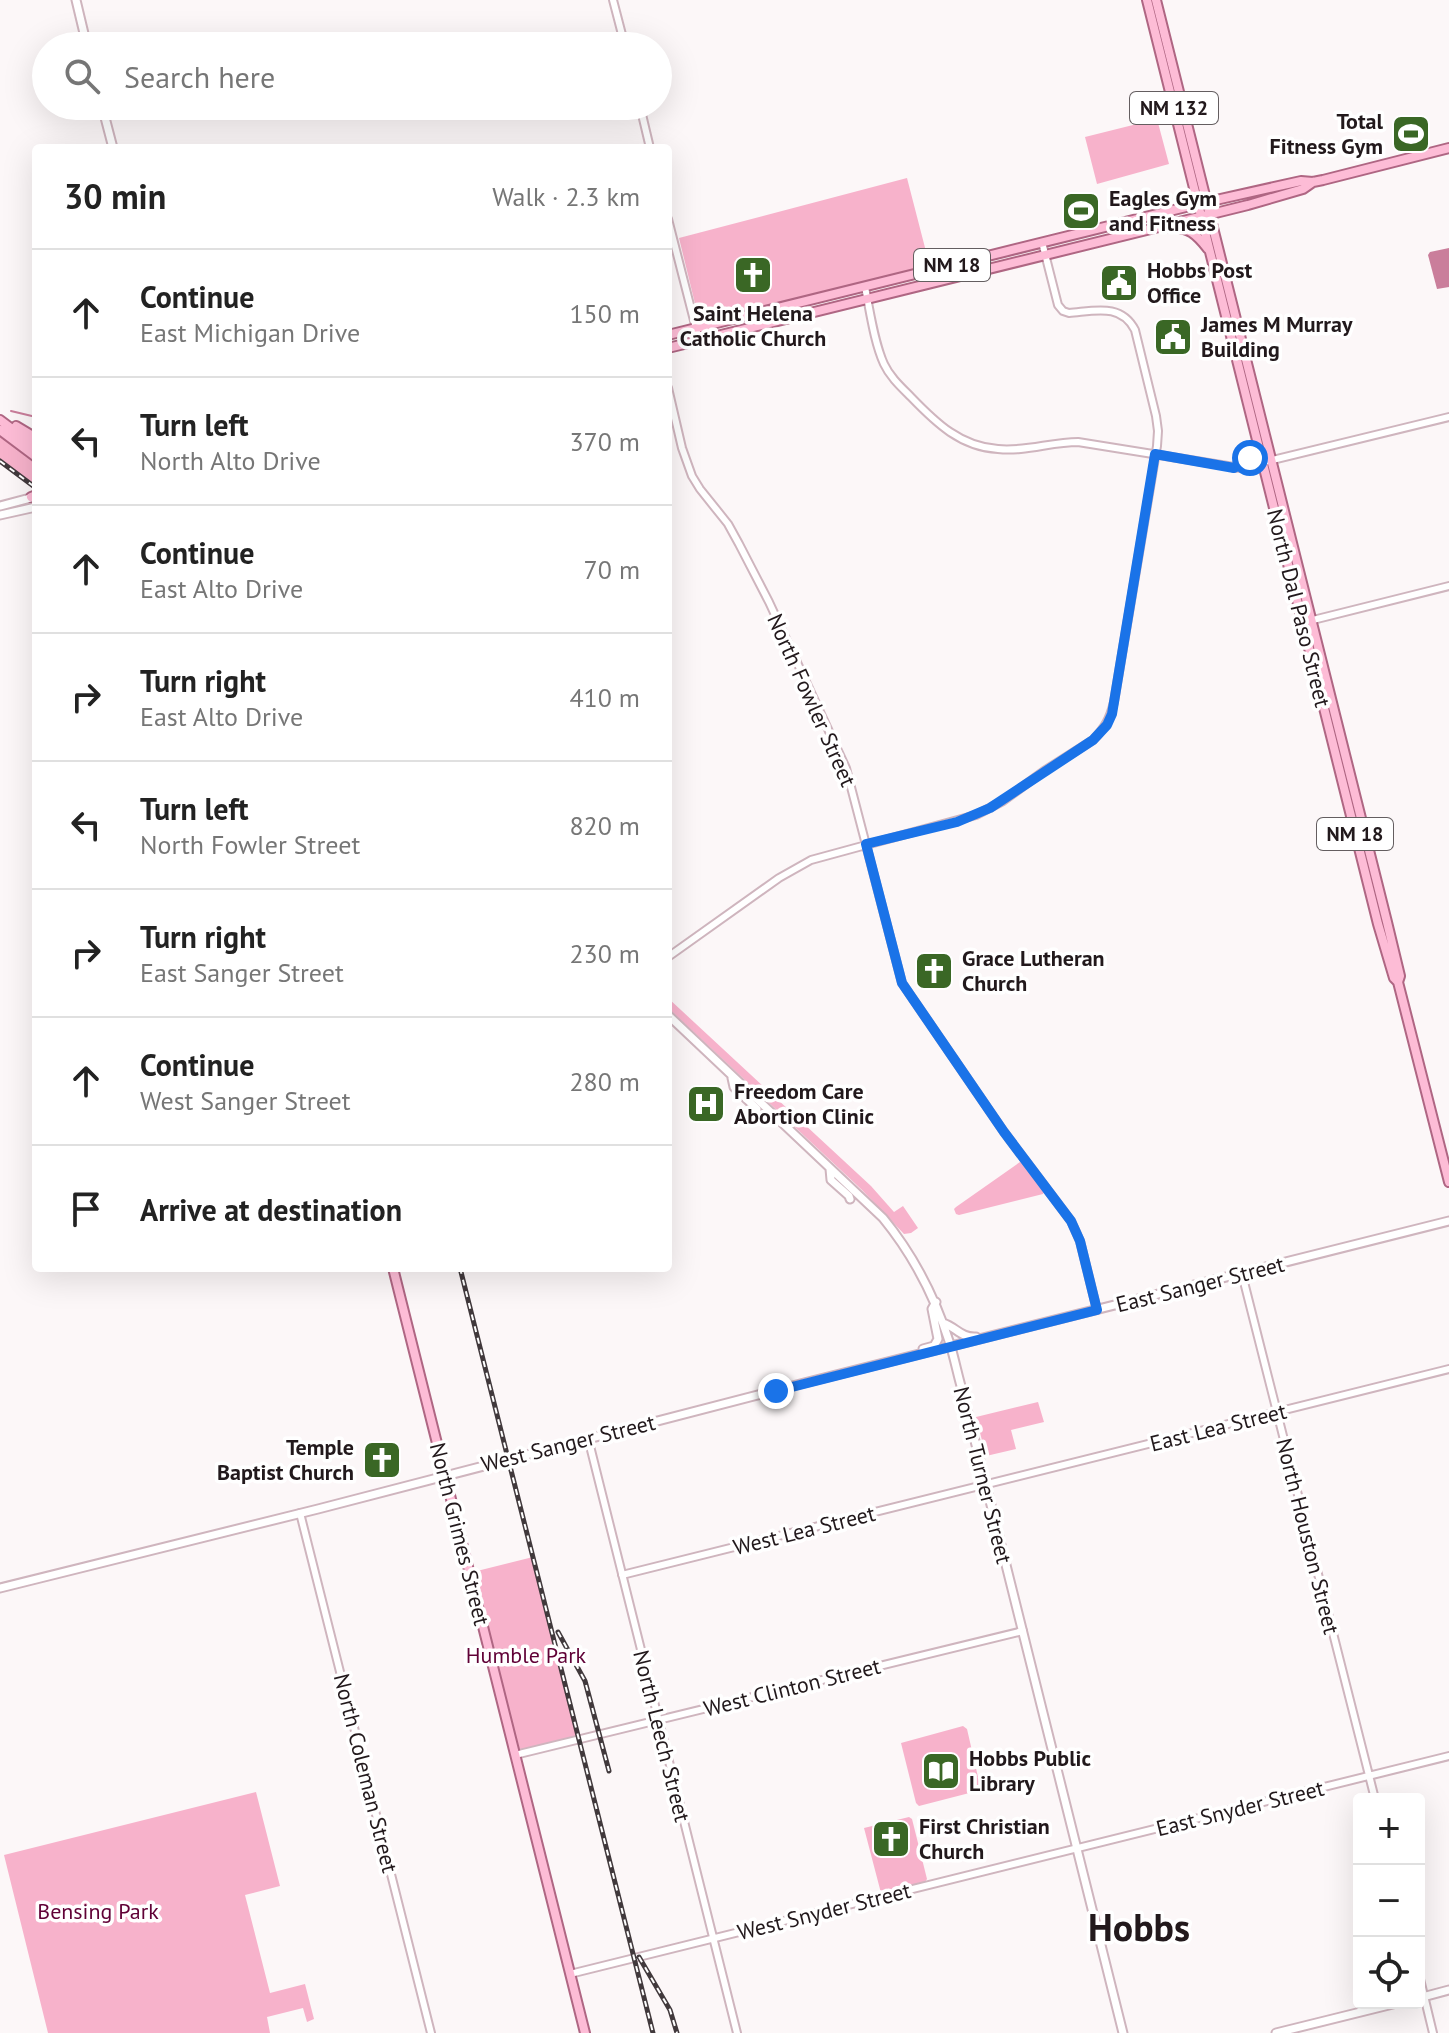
<!DOCTYPE html>
<html lang="en">
<head>
<meta charset="utf-8">
<style>
	body { margin:0; font-family:"PT Sans",sans-serif; background:#f2f2f2; color:#222 }
	.controls { position:absolute; right:24px; bottom:24px; display:grid; overflow:hidden; border-radius:8px; box-shadow:0 8px 32px #0002 }
	.controls button { width:72px; height:72px; display:grid; place-items:center; padding:0; border:0; border-bottom:2px solid #e0e0e0; background:#fff; color:#222; font:40px sans-serif }
	.stop { position:absolute; width:24px; height:24px; margin:-18px; border:6px solid #1a73e8; border-radius:50%; background:#fff }
	.stop.end { background:#1a73e8; border-color:#fff; box-shadow:0 2px 8px #0008 }
	.list { margin:0; padding:0; list-style:none }
	h2 { display:flex; justify-content:space-between; align-items:center; height:104px; margin:0; padding:0 32px; font-size:34px }
	h2 small { font-size:26px; font-weight:400; color:#767676 }
	.list li { display:grid; grid-template-columns:52px 1fr auto; gap:24px; align-items:center; box-sizing:border-box; height:128px; padding:0 32px; border-top:2px solid #e0e0e0 }
	.list b { display:block; font-size:30px; white-space:nowrap }
	.list p { margin:0; font-size:26px; white-space:nowrap; color:#767676 }
	.list em { font-size:26px; font-style:normal; color:#767676 }
	.icon { flex:none; width:44px; height:44px; fill:none; stroke:currentColor; stroke-width:2; stroke-linecap:round; stroke-linejoin:round }
	.map { position:relative; flex:none; width:1449px; height:2033px; overflow:hidden }
	.search { position:absolute; background:#fff; box-shadow:0 8px 32px #0002; left:32px; top:32px; width:640px; height:88px; display:flex; align-items:center; gap:20px; box-sizing:border-box; padding:0 28px; border-radius:44px; color:#767676; font-size:30px }
	.panel { position:absolute; background:#fff; box-shadow:0 8px 32px #0002; left:32px; top:144px; width:640px; height:1128px; border-radius:8px }
	.map>svg:first-child { display:block }
	.green { fill:#f7b2cb }
	.water { fill:#ca7e9b }
	.lines { fill:none; stroke-linecap:round; stroke-linejoin:round }
	.stream { stroke:#ca7e9b; stroke-width:2 }
	.tertiary-casing { stroke:#cfb5be; stroke-width:10 }
	.secondary-casing { stroke:#cfb5be; stroke-width:11 }
	.primary-casing { stroke:#af6683; stroke-width:12 }
	.tertiary { stroke:#fff; stroke-width:6 }
	.secondary { stroke:#fff; stroke-width:7 }
	.primary { stroke:#fdbcd6; stroke-width:8 }
	.rail-casing { stroke:#41393c; stroke-width:5 }
	.rail { stroke:#fff; stroke-width:2; stroke-dasharray:6; stroke-linecap:butt }
	.route { stroke:#1a73e8; stroke-width:10 }
	.labels { text-anchor:middle; dominant-baseline:central; stroke-width:7; stroke-linejoin:round; paint-order:stroke }
	.shield { fill:#fff; stroke:#645e60; stroke-width:2 }
	.shield-label { font-size:20px; font-weight:bold; fill:#22191c }
	.poi-label { font-size:22px; font-weight:bold; fill:#22191c; stroke:#fff; text-anchor:start }
	.street-label { font-size:22px; fill:#22191c; stroke:#fff }
	.park-label { font-size:22px; fill:#600136; stroke:#fff }
	.town-label { font-size:38px; font-weight:bold; fill:#22191c; stroke:#fff }
</style>
</head>
<body>
<div class="map">
<svg width="1449" height="2033" viewBox="0 0 1449 2033">
	<rect width="100%" height="100%" fill="#fcf7f8"/>
	<path class="green" d="M1157,119L1169,164L1097,184L1085,137Z
		M907,178L930,267L700,324L679,238Z
		M0,436L36,462V487L0,460Z
		M668,998L871,1186L894,1212L903,1206L918,1228L911,1233L904,1234L862,1190L668,1008Z
		M1020,1162L1023,1163L1045,1190L1043,1194L959,1215L956,1214L954,1209L956,1207Z
		M1038,1402L1044,1422L1011,1430L1016,1449L986,1456L976,1417Z
		M533,1557L579,1738L520,1751L518,1748L473,1572Z
		M963,1726L967,1729L981,1790L919,1806L916,1803L901,1743Z
		M256,1792L280,1886L245,1895L270,1993L305,1984L314,2019L307,2022L303,2008L267,2017L270,2033H48L4,1855Z
		M909,1817L912,1819L927,1879L925,1882L881,1893L864,1828Z"/>
	<path class="water" d="M1449,248V287L1437,289L1428,255L1430,252Z"/>
	<g class="lines">
		<path class="stream" d="M11,411L36,417"/>
		<g class="tertiary-casing">
			<path id="tertiary" d="M613,0L625,46
				M640,106L650,148
				M668,219L699,340
				M865,287C870,311 874,342 884,364C890,377 901,387 911,397C936,423 961,447 998,449C1025,452 1051,442 1078,442L1240,468L1449,417
				M668,388L682,448L692,476L700,489L728,524L739,544L769,602L846,768L902,983L1004,1132L1071,1221L1080,1241L1097,1310
				M1234,468L1253,455L1258,443
				M1309,621L1449,586
				M668,957L779,878L811,860L976,815L1003,801L1044,771L1093,740C1105,728 1110,718 1114,702L1157,446L1158,431L1156,416L1135,330C1121,303 1095,311 1069,313L1063,311L1058,305L1042,242
				M1242,1274L1375,1799
				M588,1438L737,2033
				M300,1513L431,2033
				M622,1575L1449,1369
				M515,1755L1023,1631
				M570,1974L1449,1756
				M1419,1975L1433,2033"/>
		</g>
		<g class="secondary-casing">
			<path id="secondary" d="M76,0L87,46
				M102,106L113,148
				M0,506L34,497
				M0,515L36,507
				M668,1015L883,1218C915,1257 935,1297 950,1344C955,1360 958,1377 963,1393L1123,2033
				M732,1078L734,1087L757,1109L756,1120
				M830,1169L831,1180L849,1196L850,1199
				M943,1323C956,1327 961,1338 976,1337
				M923,1349L934,1346L938,1339L932,1309L936,1302
				M0,1588L318,1509L804,1383L1449,1221
				M1419,1998L1449,1990
				M1276,2033L1397,2003"/>
		</g>
		<g class="primary-casing">
			<path id="primary" d="M1147,0L1378,924L1394,978L1398,982
				M1156,0L1387,922L1400,976L1398,982L1449,1182
				M1170,228C1188,226 1197,235 1208,249
				M668,335L1198,204L1301,181L1313,182L1323,180L1449,148
				M668,348L1248,205L1303,189L1313,182
				M0,420L36,447
				M16,426L36,438
				M0,430L36,457
				M31,497L36,495
				M393,1268L585,2033"/>
		</g>
		<use href="#tertiary" class="tertiary"/>
		<use href="#secondary" class="secondary"/>
		<use href="#primary" class="primary"/>
		<g class="rail-casing">
			<path id="rail" d="M0,461L36,488
				M460,1268L653,2033
				M558,1632L585,1681L609,1771
				M639,1957L670,2010L677,2033"/>
		</g>
		<use href="#rail" class="rail"/>
	</g>
	<g class="lines">
		<path class="route" d="M776,1391L1097,1310L1080,1241L1071,1221L1004,1132L902,983L866,844L957,822L990,808L1093,740L1107,725L1112,714L1114,702L1155,454L1234,468L1250,458"/>
	</g>
	<defs>
		<g id="stadium-square" transform="scale(2)"><rect x="-9" y="-9" width="18" height="18" rx="4" fill="#3a6725" stroke="#fff"/><path d="M0-5a6.5 5 0 1 0 0 10a6.5 5 0 1 0 0-10ZM-3.5-1.8h7v3.6h-7Z" fill="#fff"/></g>
		<g id="church-square" transform="scale(2)"><rect x="-9" y="-9" width="18" height="18" rx="4" fill="#3a6725" stroke="#fff"/><path d="M-1.2-6h2.4v3.5h3.3v2.4h-3.3V6h-2.4V-.1h-3.3v-2.4h3.3Z" fill="#fff"/></g>
		<g id="civic-square" transform="scale(2)"><rect x="-9" y="-9" width="18" height="18" rx="4" fill="#3a6725" stroke="#fff"/><path d="M-.6-6.5H3V-4.5H.6V-3L4-1V1h2V6H-6V1h2V-1L-.6-3ZM-1.2 2.5V6h2.4V2.5Z" fill="#fff"/></g>
		<g id="hospital-square" transform="scale(2)"><rect x="-9" y="-9" width="18" height="18" rx="4" fill="#3a6725" stroke="#fff"/><path d="M-5-5h3v3.5h4V-5h3V5h-3V1.5h-4V5h-3Z" fill="#fff"/></g>
		<g id="library-square" transform="scale(2)"><rect x="-9" y="-9" width="18" height="18" rx="4" fill="#3a6725" stroke="#fff"/><path d="M-6-4Q-3-5.5-.7-3.5V5Q-3 3-6 4ZM6-4Q3-5.5 .7-3.5V5Q3 3 6 4Z" fill="#fff"/></g>
	</defs>
	<g fill-rule="evenodd">
		<use href="#stadium-square" x="1411" y="134"/>
		<use href="#stadium-square" x="1081" y="211"/>
		<use href="#church-square" x="753" y="275"/>
		<use href="#civic-square" x="1119" y="283"/>
		<use href="#civic-square" x="1173" y="337"/>
		<use href="#church-square" x="934" y="971"/>
		<use href="#hospital-square" x="706" y="1104"/>
		<use href="#church-square" x="382" y="1460"/>
		<use href="#library-square" x="941" y="1771"/>
		<use href="#church-square" x="891" y="1839"/>
	</g>
	<g class="labels">
		<g class="shield">
			<rect x="1130" y="92" width="88" height="32" rx="6"/>
			<rect x="914" y="249" width="76" height="32" rx="6"/>
			<rect x="1317" y="818" width="76" height="32" rx="6"/>
		</g>
		<g class="shield-label">
			<text x="1174" y="108">NM 132</text>
			<text x="952" y="265">NM 18</text>
			<text x="1355" y="834">NM 18</text>
		</g>
		<g class="poi-label">
			<text x="1383" y="121" text-anchor="end">Total<tspan x="1383" dy="25">Fitness Gym</tspan></text>
			<text x="1109" y="198">Eagles Gym<tspan x="1109" dy="25">and Fitness</tspan></text>
			<text x="1147" y="270">Hobbs Post<tspan x="1147" dy="25">Office</tspan></text>
			<text x="753" y="313" text-anchor="middle">Saint Helena<tspan x="753" dy="25">Catholic Church</tspan></text>
			<text x="1201" y="324">James M Murray<tspan x="1201" dy="25">Building</tspan></text>
			<text x="962" y="958">Grace Lutheran<tspan x="962" dy="25">Church</tspan></text>
			<text x="734" y="1091">Freedom Care<tspan x="734" dy="25">Abortion Clinic</tspan></text>
			<text x="354" y="1447" text-anchor="end">Temple<tspan x="354" dy="25">Baptist Church</tspan></text>
			<text x="969" y="1758">Hobbs Public<tspan x="969" dy="25">Library</tspan></text>
			<text x="919" y="1826">First Christian<tspan x="919" dy="25">Church</tspan></text>
		</g>
		<g class="street-label">
			<text transform="translate(1299 608) rotate(76)">North Dal Paso Street</text>
			<text transform="translate(812 700) rotate(66)">North Fowler Street</text>
			<text transform="translate(1200 1284) rotate(-14)">East Sanger Street</text>
			<text transform="translate(1218 1427) rotate(-14)">East Lea Street</text>
			<text transform="translate(568 1443) rotate(-14)">West Sanger Street</text>
			<text transform="translate(983 1475) rotate(76)">North Turner Street</text>
			<text transform="translate(804 1530) rotate(-14)">West Lea Street</text>
			<text transform="translate(460 1534) rotate(76)">North Grimes Street</text>
			<text transform="translate(1308 1536) rotate(76)">North Houston Street</text>
			<text transform="translate(792 1687) rotate(-14)">West Clinton Street</text>
			<text transform="translate(662 1736) rotate(76)">North Leech Street</text>
			<text transform="translate(366 1773) rotate(76)">North Coleman Street</text>
			<text transform="translate(1240 1808) rotate(-14)">East Snyder Street</text>
			<text transform="translate(824 1911) rotate(-14)">West Snyder Street</text>
		</g>
		<g class="park-label">
			<text x="526" y="1655">Humble Park</text>
			<text x="98" y="1911">Bensing Park</text>
		</g>
		<g class="town-label">
			<text x="1139" y="1926">Hobbs</text>
		</g>
	</g>
</svg>
<div class="controls">
<button>+</button>
<button>−</button>
<button><svg class="icon" aria-label="locate" viewBox="0 0 24 24"><circle cx="12" cy="12" r="6"/><path d="M12 2v4M12 18v4M2 12h4M18 12h4"/></svg></button>
</div>
<div class="stop" style="left:1250px;top:458px"></div>
<div class="stop end" style="left:776px;top:1391px"></div>
<div class="search"><svg class="icon" aria-label="search" viewBox="0 0 24 24"><circle cx="10" cy="10" r="6"/><path d="M15 15l6 6"/></svg>Search here</div>
<section class="panel">
<h2>30 min<small>Walk · 2.3 km</small></h2>
<ul class="list">
<li><svg class="icon" aria-label="ahead" viewBox="0 0 24 24"><path d="M12 20V5M6 11l6-6 6 6"/></svg><div><b>Continue</b><p>East Michigan Drive</p></div><em>150 m</em></li>
<li><svg class="icon" aria-label="left" viewBox="0 0 24 24"><path d="M17 20v-9H6M10 6l-5 5 5 5"/></svg><div><b>Turn left</b><p>North Alto Drive</p></div><em>370 m</em></li>
<li><svg class="icon" aria-label="ahead" viewBox="0 0 24 24"><path d="M12 20V5M6 11l6-6 6 6"/></svg><div><b>Continue</b><p>East Alto Drive</p></div><em>70 m</em></li>
<li><svg class="icon" aria-label="right" viewBox="0 0 24 24"><path d="M7 20v-9h11M14 6l5 5-5 5"/></svg><div><b>Turn right</b><p>East Alto Drive</p></div><em>410 m</em></li>
<li><svg class="icon" aria-label="left" viewBox="0 0 24 24"><path d="M17 20v-9H6M10 6l-5 5 5 5"/></svg><div><b>Turn left</b><p>North Fowler Street</p></div><em>820 m</em></li>
<li><svg class="icon" aria-label="right" viewBox="0 0 24 24"><path d="M7 20v-9h11M14 6l5 5-5 5"/></svg><div><b>Turn right</b><p>East Sanger Street</p></div><em>230 m</em></li>
<li><svg class="icon" aria-label="ahead" viewBox="0 0 24 24"><path d="M12 20V5M6 11l6-6 6 6"/></svg><div><b>Continue</b><p>West Sanger Street</p></div><em>280 m</em></li>
<li><svg class="icon" aria-label="arrive" viewBox="0 0 24 24"><path d="M6 21V4h12l-3 4 3 4H6"/></svg><div><b>Arrive at destination</b></div></li>
</ul>
</section>
</div>
</body>
</html>
